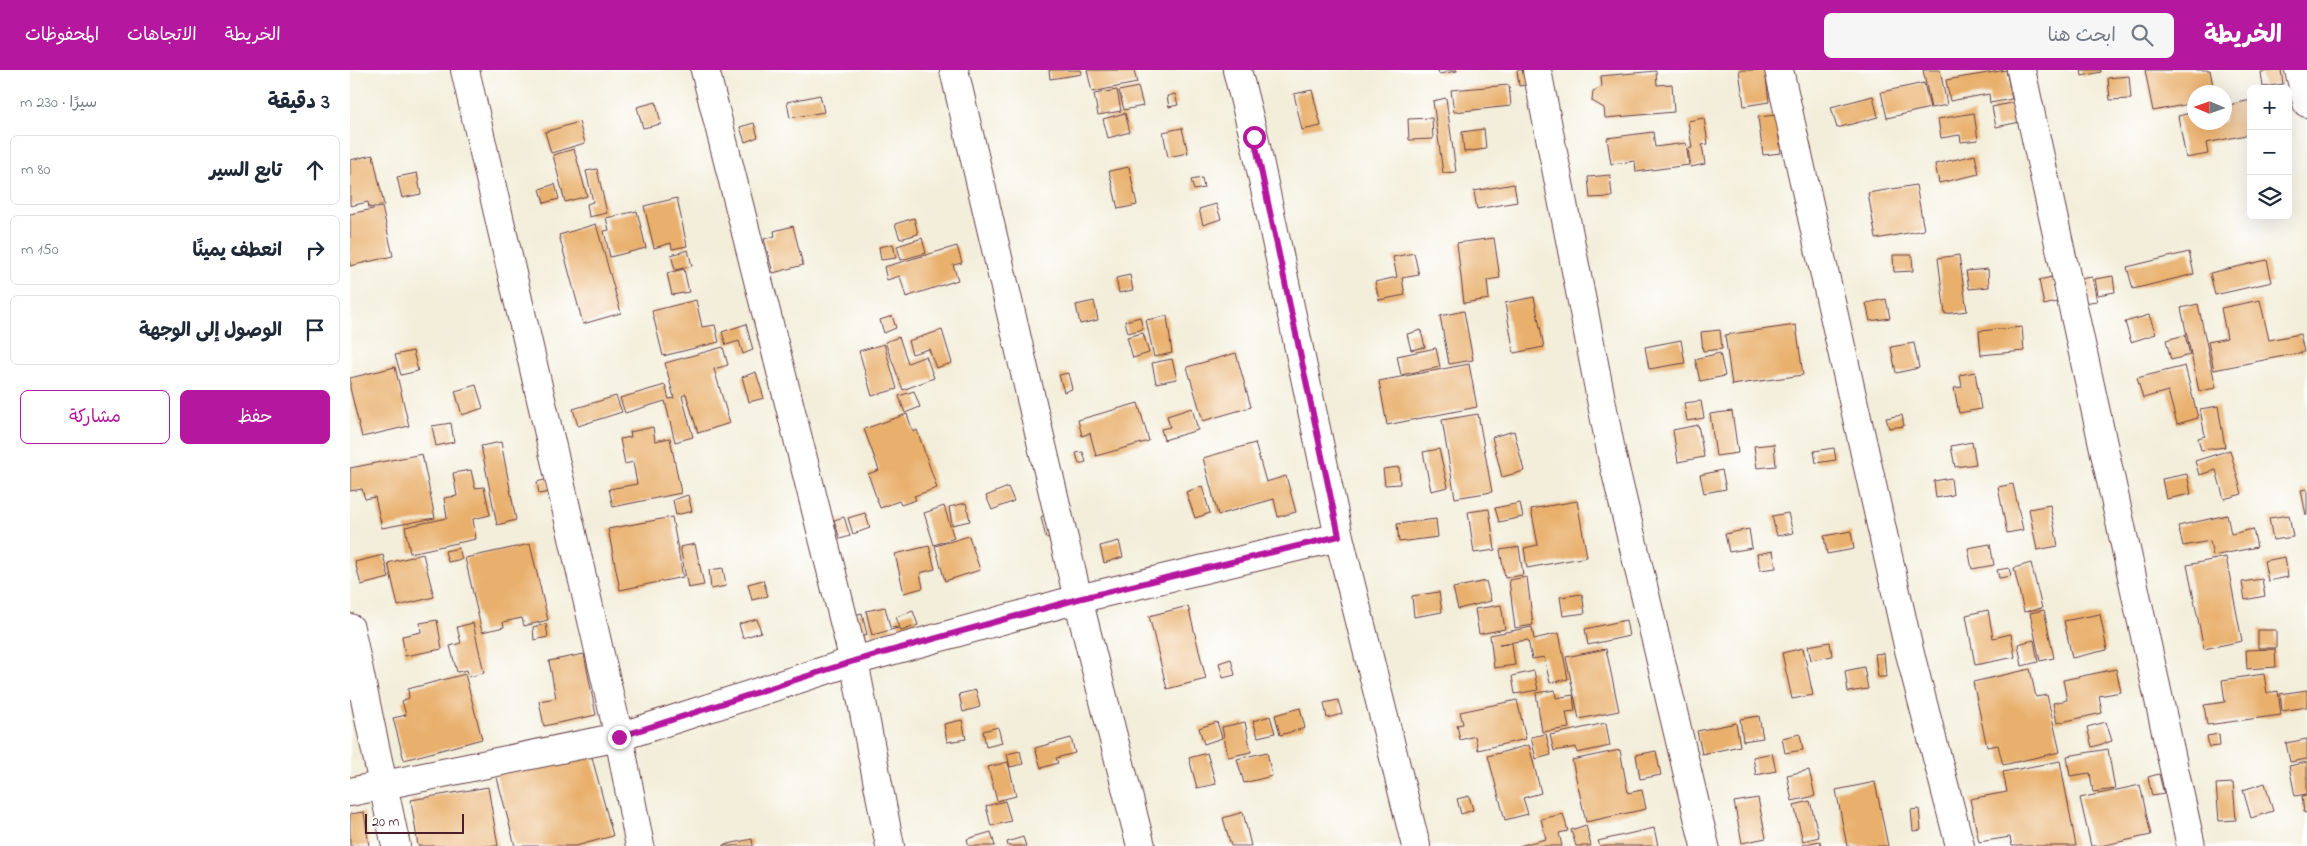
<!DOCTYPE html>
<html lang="ar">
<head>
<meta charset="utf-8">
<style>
	body { margin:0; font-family:"Indie Flower","Playpen Sans Arabic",sans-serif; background:#f6f6f7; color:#1f2937; direction:rtl }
	.controls { position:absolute; right:15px; top:15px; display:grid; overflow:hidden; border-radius:8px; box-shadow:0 5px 20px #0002 }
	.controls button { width:45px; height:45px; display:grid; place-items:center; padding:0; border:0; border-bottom:1px solid #e0e1e3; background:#fff; color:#1f2937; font:25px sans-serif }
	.compass { position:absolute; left:1837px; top:15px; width:45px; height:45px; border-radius:50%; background:#fff; box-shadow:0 5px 20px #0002; rotate:272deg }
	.scale { position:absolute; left:15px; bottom:12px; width:99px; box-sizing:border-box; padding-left:5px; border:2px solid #4a1f2b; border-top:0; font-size:14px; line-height:18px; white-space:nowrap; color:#4a1f2b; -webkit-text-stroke:4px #fff; paint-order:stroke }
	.stop { position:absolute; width:15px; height:15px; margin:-11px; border:4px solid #b5179e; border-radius:50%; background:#fff }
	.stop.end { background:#b5179e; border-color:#fff; box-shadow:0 1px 5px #0008 }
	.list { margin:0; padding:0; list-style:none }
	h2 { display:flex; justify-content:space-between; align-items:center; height:65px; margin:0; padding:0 20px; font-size:21px }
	h2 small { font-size:16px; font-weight:400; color:#747a83 }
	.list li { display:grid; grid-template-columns:32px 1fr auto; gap:15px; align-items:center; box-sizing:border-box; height:70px; margin:0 10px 10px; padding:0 10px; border:1px solid #e0e1e3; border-radius:8px }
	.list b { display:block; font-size:19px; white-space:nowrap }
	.list em { font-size:16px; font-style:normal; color:#747a83 }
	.actions { display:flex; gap:10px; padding:15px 20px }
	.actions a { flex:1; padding:11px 0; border:1px solid #b5179e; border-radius:8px; text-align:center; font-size:18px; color:#b5179e }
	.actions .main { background:#b5179e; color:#fff }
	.icon { flex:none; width:28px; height:28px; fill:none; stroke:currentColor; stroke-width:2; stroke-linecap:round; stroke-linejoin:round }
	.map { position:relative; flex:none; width:1957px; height:776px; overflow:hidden; direction:ltr }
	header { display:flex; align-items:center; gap:30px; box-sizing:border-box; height:70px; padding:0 25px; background:#b5179e; color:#fff }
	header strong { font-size:24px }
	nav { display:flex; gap:28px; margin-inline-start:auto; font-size:18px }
	.search { width:350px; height:45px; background:#f6f6f7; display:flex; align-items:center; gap:12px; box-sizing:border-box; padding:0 18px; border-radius:8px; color:#747a83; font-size:19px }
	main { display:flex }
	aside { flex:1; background:#fff }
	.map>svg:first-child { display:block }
	.building { fill:#e9b06d }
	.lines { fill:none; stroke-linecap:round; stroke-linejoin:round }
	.minor-casing { stroke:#633e45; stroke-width:30 }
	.minor { stroke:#fff; stroke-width:28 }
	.route { stroke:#b5179e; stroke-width:6 }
</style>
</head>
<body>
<header>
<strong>الخريطة</strong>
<div class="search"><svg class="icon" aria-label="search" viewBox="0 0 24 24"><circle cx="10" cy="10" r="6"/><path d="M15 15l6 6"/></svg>ابحث هنا</div>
<nav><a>الخريطة</a><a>الاتجاهات</a><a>المحفوظات</a></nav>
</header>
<main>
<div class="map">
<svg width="1957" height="776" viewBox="0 0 1957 776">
	<rect width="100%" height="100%" fill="#fff"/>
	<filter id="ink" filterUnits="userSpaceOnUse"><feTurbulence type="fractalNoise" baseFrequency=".02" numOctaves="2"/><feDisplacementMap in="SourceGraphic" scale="10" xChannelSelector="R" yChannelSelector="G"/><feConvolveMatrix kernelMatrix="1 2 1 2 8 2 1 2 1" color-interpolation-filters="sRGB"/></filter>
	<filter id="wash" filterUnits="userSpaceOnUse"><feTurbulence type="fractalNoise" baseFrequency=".0096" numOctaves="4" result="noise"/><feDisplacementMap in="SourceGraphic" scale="20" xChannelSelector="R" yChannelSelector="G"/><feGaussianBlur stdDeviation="1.12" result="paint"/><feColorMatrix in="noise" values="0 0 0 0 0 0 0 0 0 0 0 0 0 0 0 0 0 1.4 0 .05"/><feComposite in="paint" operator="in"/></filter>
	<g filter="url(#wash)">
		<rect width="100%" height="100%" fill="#f3eeda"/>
		<g id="blocks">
			<path class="building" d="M699,0H731L732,4L700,9Z
				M737,0H784L787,13L742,22Z
				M1088,0H1107V1L1089,4Z
				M1167,0H1179L1181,14L1169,16Z
				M1389,0H1415L1419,32L1394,36Z
				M1573,0H1590L1597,35L1581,38Z
				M1656,0L1662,29L1640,33L1639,24L1600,31L1596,10Z
				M1731,0H1751V2L1732,6Z
				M1795,0H1860L1864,22H1844V33L1803,41Z
				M1931,0L1933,14L1913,17L1911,2Z
				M1306,1L1307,15L1322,14L1324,42L1255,48L1254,38L1242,31L1243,21L1252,17L1251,6Z
				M1779,6L1781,29L1760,30L1758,8Z
				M1574,13L1580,38L1537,48L1531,22Z
				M1159,15L1161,36L1104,42L1101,20Z
				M788,17L793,36L774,40L769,21Z
				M767,20L771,41L748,45L744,24Z
				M962,20L971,56L952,60L944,24Z
				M825,24L828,35L819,37L817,26Z
				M470,25L474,42L440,48L437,32Z
				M1523,26L1528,47L1487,58L1481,37Z
				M1096,28L1106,102L1093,103L1083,31Z
				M1901,30V64L1856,73L1858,84L1836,88L1828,46L1844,42V52H1874V36Z
				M306,32L311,54L293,58L287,37Z
				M1665,32L1670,52L1646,57L1642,37Z
				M775,43L780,62L758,68L753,49Z
				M1624,43L1628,70L1611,72L1610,65L1591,68L1588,49Z
				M1426,45L1431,83L1413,85L1408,47Z
				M1082,48L1083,69L1059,70L1058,49Z
				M1354,48L1358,74L1352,75L1355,94L1341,97L1338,79L1342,78L1338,51Z
				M229,52L235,73L201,83L195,62Z
				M404,53L408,67L395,72L390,57Z
				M832,58L838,83L818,87L813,62Z
				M1134,59L1136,79L1114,82L1112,62Z
				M1303,62L1305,77L1336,73L1339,95L1286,102L1285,91L1261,94L1257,68Z
				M224,79L237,126L215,132L203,85Z
				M23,85L34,135L19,138L18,132L0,136V90Z
				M1625,85L1629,104L1589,113L1585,94Z
				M779,97L787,135L768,139L759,101Z
				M247,99L257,143L239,147L237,134L243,132L236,101Z
				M67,103L71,124L52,128L47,107Z
				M1260,105L1262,127L1240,128L1238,107Z
				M852,108L854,118L844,120L841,110Z
				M205,114L209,129L194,133L190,119Z
				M1164,114L1167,132L1127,139L1124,121Z
				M1566,115L1574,160L1526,169L1518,123Z
				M327,128L337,176L322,179L321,173L304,178L294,136Z
				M866,134L871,149L853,155L849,139Z
				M32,137L43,186L0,196V144Z
				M287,141L296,178L260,187L254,161L259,160L256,148Z
				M564,148L568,164L550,169L545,154Z
				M246,154L271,243L233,254L209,165Z
				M443,156L453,195L423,203L414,169L425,166L424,161Z
				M572,168L576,183L551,190L547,176Z
				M1144,168L1150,208L1137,210L1139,229L1114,233L1107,173Z
				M543,174L546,188L531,190L529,177Z
				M607,176L612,193L603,195L608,210L556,227L550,206L537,210L534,197Z
				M338,180L342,196L325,200L321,185Z
				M1839,182L1844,204L1783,219L1777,197Z
				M1064,183L1069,205L1052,208L1055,225L1029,230L1025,212L1047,207L1043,187Z
				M1543,185H1562L1563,201L1544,202Z
				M1609,185L1617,241L1595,244L1588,188Z
				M1917,190L1922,212L1865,225L1860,203Z
				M334,199L339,222L322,225L317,203Z
				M1638,199L1639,217L1619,219L1616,201Z
				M780,205L783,220L769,223L766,208Z
				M1763,206L1765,222L1748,225L1745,209Z
				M1702,207L1707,232L1694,235L1689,210Z
				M1742,207L1747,231L1733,233L1729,209Z
				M1184,227L1194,277L1164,283L1155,233Z
				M1536,229L1540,248L1520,251L1516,233Z
				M346,230L352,257L365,255L369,272L313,286L302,241Z
				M1910,230L1919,270L1950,264L1954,282L1864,300L1858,272L1877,268L1871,238Z
				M744,231L748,250L730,254L726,235Z
				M1848,234L1866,318L1849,321L1831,238Z
				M1114,241L1123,290L1099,294L1090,246Z
				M1799,245L1806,264L1781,272L1775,252Z
				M542,246L546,258L534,263L530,250Z
				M817,246L822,283L804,287L796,250Z
				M790,247L793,259L778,263L775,251Z
				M396,254L403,280L393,284L389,271L376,275L372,262Z
				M1446,255L1453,305L1382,315L1375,265Z
				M1672,257L1674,281L1631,285L1629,261Z
				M592,260L602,293L586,298L579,279L562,284L558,271Z
				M1071,260L1075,277L1061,280L1057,264Z
				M1370,260L1372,279L1353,281L1351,262Z
				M793,263L799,283L783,288L777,267Z
				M1835,265L1840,285L1821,290L1816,270Z
				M549,267L558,293L576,286L584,308L553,320L535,272Z
				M1331,270L1335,293L1299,299L1295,277Z
				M1564,273L1569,298L1546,303L1541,277Z
				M534,274L547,319L522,326L509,281Z
				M373,277L378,295L364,299L380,353L348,363L336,324L332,326L343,367L325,372L315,331L275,343L270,328L315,315L319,329L324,328L315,293Z
				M1086,278L1090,297L1051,305L1047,286Z
				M63,281L68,301L51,305L45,285Z
				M886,283L901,337L853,351L837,297Z
				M1370,283L1375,306L1350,311L1345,289Z
				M822,289L827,309L806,313L802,293Z
				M1119,294L1127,337L1037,355L1029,311Z
				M1835,296L1848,348L1827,354L1818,321L1793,328L1787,308Z
				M45,297L59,356L12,367L0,318V308Z
				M406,302L414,328L399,332L392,307Z
				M1625,302L1631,339L1609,343L1604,318L1612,317L1610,305Z
				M718,303L722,319L714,322L709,305Z
				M126,315L133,338L112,345L105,321Z
				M564,321L570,337L555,343L549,326Z
				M266,326L272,342L228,356L223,339Z
				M1351,331L1354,348L1337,351L1334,333Z
				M788,333L799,371L746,386L740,363L732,366L728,350Z
				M1868,336L1875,377L1851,380L1848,368L1855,366L1850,339Z
				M842,338L848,360L814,370L811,359L820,357L817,346Z
				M1382,341L1388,383L1366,386L1360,344Z
				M557,344L563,362L567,360L587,418L564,426L566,430L551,435L549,431L530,438L518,404L529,400L514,359Z
				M1128,344L1142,422L1105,428L1092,350Z
				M1552,345L1554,356L1539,358L1536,348Z
				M101,353L104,372L86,376L82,356Z
				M1348,355L1354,387L1328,392L1323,360Z
				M303,357L305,371L320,368L331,423L263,437L259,419L287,414L283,392L275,394L270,369L281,367L280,362Z
				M1164,361L1174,401L1152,407L1142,367Z
				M151,372L166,450L147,455L131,376Z
				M1622,372L1626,394L1605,397L1601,376Z
				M905,373L916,412L936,406L946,442L928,447L924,429L868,445L853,388Z
				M1424,374L1426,396L1407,398L1404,376Z
				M1484,378L1486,390L1466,393L1464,381Z
				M1089,379L1098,417L1081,421L1073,382Z
				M1880,380L1892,424L1874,429L1866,400L1849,405L1845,391Z
				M733,382L736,392L729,394L726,383Z
				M72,384L85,448L32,458L25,427L15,429L12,419L0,421V398Z
				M1049,397L1050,414L1035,415L1033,399Z
				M121,400L125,418L134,417L140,445L123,449L126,469L60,483L55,457L97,448L94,428L107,426L103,403Z
				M1372,400L1376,419L1354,423L1350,405Z
				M1837,404L1841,424L1816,429L1812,409Z
				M1601,408L1603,425L1586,428L1584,411Z
				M198,409L200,422L189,424L187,412Z
				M1663,414L1673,460L1657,463L1648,417Z
				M852,416L860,443L845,448L836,422Z
				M658,417L664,431L642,440L636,426Z
				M1957,419V445H1956L1951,420Z
				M338,425L342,441L326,445L323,430Z
				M1227,431L1237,487L1177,498L1174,478L1188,475L1181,439Z
				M616,433L620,451L602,455L599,437Z
				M1170,433L1173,447L1149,452L1145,438Z
				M1700,435L1708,476L1687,480L1679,439Z
				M594,436L604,468L584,475L574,443Z
				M1139,439L1145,480L1124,483L1118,442Z
				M699,442L704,467L696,468L691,447Z
				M515,443L520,458L503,464L498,448Z
				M1438,443L1443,463L1427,466L1422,446Z
				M1877,445L1881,464L1903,459L1907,477L1863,486L1860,471L1833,476L1828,456Z
				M1939,445L1943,467L1923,470L1919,448Z
				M322,447L333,507L270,520L258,459Z
				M494,447L500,466L490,469L484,450Z
				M1086,449L1088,467L1049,472L1047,454Z
				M1399,459L1402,478L1379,482L1375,464Z
				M1501,461L1504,479L1477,484L1474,466Z
				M619,466L630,500L595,511L585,476Z
				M769,471L773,487L754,493L750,476Z
				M180,474L198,550L174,556L172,548L153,552L154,557L132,562L115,488Z
				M345,474L354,515L338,518L330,477Z
				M1640,474L1644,495L1622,499L1618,478Z
				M579,476L585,499L570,503L573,518L554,523L545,484Z
				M1169,477L1173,505L1155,508L1150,480Z
				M109,478L112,489L98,492L95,481Z
				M1423,481L1426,498L1410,500L1407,484Z
				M73,484L84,527L48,536L38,493Z
				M33,485L39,508L11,515L5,492Z
				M1876,487L1892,571L1854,579L1837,495Z
				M1935,487L1938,507L1918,511L1914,491Z
				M1681,493L1692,538L1674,542L1664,498Z
				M373,498L376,516L361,519L359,500Z
				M1659,498L1661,506L1649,508L1647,500Z
				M1177,507L1183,555L1165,558L1159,510Z
				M1912,509L1915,526L1895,530L1892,512Z
				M413,510L418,526L402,530L398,514Z
				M1136,511L1141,531L1108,539L1103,518Z
				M1089,522L1092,542L1064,547L1062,526Z
				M1232,524L1235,543L1213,546L1210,527Z
				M1151,535L1155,559L1129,564L1125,539Z
				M838,536L856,609L817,619L799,546Z
				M535,537L540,557L548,558L522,565L516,541Z
				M1638,540L1643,568L1661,564L1665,587L1625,595L1616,545Z
				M1694,540L1704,588L1690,591L1680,543Z
				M563,541L568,555L551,561L546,547Z
				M512,543L517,565L505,568L501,546Z
				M1750,544L1757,580L1722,588L1714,551Z
				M407,549L411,562L393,568L389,554Z
				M87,550L92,579L55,586L52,566L71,562L70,553Z
				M1276,550L1279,566L1238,575L1235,559Z
				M123,553L134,603L119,607L117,600L107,602L100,576L111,573L107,557Z
				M196,554L198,567L184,570L183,557Z
				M1182,557L1184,569L1209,563L1218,609L1200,613L1194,587L1182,589L1178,570L1149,574L1162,573L1165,595L1144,598L1140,565Z
				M1908,560H1926V578H1908Z
				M1684,570L1688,592L1672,596L1668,574Z
				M1480,572L1482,586L1461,590L1458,576Z
				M1453,578L1463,625L1442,629L1432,583Z
				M1256,579L1269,641L1229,649L1216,587Z
				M1925,579L1926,597L1897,599L1896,580Z
				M1534,583L1536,607H1528L1525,584Z
				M234,584L246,645L194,656L189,631L206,628L199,591Z
				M881,589L885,605L873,608L869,593Z
				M1514,597L1518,619L1498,622L1495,601Z
				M1680,599L1686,627L1697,625L1710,682L1653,695L1648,675L1637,677L1623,612Z
				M1766,599L1771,622L1749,626L1752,643L1707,653L1703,633L1717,630L1713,610Z
				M1184,601L1188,620L1165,624L1162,606Z
				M115,604L132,669L54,690L43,648L56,645L52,631L59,628L58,619Z
				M1914,604L1917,623L1928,621L1931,645L1857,655L1854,635L1875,632L1872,610Z
				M626,620L630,637L613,642L609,624Z
				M1205,620L1206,628L1223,625L1225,641L1216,642L1219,658L1192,662L1186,623Z
				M1957,620V637L1932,641L1930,624Z
				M988,630L992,644L977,648L974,633Z
				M1167,630L1176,669L1128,680L1125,666L1110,670L1107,655L1113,654L1110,642Z
				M950,638L955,658L930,665L925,645Z
				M920,646L925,663L908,667L903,651Z
				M1409,646L1413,668L1393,671L1390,649Z
				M612,650L616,669L597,672L594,654Z
				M867,652L872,668L854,674L849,658Z
				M895,652L901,682L878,687L872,657Z
				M1756,652L1762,671L1742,677L1737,657Z
				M1256,653L1260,676L1227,683L1226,677L1204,681L1200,665Z
				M1386,653L1390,676L1352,684L1347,661Z
				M648,657L652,673L636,677L633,661Z
				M1196,664L1201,685L1186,689L1181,667Z
				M1450,664L1453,680L1435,683L1432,668Z
				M1869,664L1870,676L1859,677L1857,666Z
				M721,668L725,683L706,688L708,693L691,698L685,678Z
				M1957,669V689L1940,692L1936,673Z
				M1179,675L1191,723L1173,728L1178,744L1155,750L1138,686Z
				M1758,679L1765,719L1743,722L1740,703L1720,706L1717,686Z
				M240,680L263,766L226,776H165L146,704Z
				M1270,680L1278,723L1292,720L1296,739L1236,752L1222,690Z
				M670,681L673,694L660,697L657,684Z
				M1306,681L1311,705L1290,709L1286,685Z
				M917,682L922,706L894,713L887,689Z
				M857,683L866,714L847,718L839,688Z
				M1422,683L1426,701L1406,705L1403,687Z
				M1710,691L1726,776H1662L1660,767L1629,772L1620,729L1657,722L1653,702Z
				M658,692L666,726L647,731L638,697Z
				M1957,692V724L1945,726L1939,696Z
				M1459,700L1465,726L1442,731L1437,705Z
				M1809,704L1814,724L1802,726L1798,707Z
				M1525,712L1538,776H1497L1486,720Z
				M1883,713L1886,750L1869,751L1866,714Z
				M1915,713L1923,741L1901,748L1893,720Z
				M1790,715L1801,765L1751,776H1741L1730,728Z
				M138,717L148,776H68L61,730Z
				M1957,725V742L1954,743L1952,726Z
				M1119,726L1123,740L1111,744L1107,729Z
				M1408,728L1416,768L1392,773L1384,732Z
				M655,731L661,751L641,756L636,736Z
				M1460,731L1469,767L1453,771L1444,735Z
				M1569,739L1571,760L1563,761L1561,740Z
				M14,742L19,776H0V744Z
				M893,742L901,776H881L873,748Z
				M1213,744L1218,761L1209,763L1212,776H1169L1196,769L1191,749Z
				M1236,755L1241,776H1226L1221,760Z
				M1304,758L1308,776H1250L1248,771Z
				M641,762L645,776H619L617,769Z
				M673,767L676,776H658L657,772Z
				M402,769L403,776H373V775Z
				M1470,771L1471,776H1452V775Z"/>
		</g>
	</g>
	<g filter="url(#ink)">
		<use href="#blocks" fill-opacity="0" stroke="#633e45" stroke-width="1"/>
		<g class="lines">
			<g class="minor-casing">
				<path id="minor" d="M115,0L269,667L290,776
					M355,0L504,591L540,776
					M604,0L728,529L791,776
					M887,0L904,67L989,467L1066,776
					M1187,0L1262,386L1355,776
					M1429,0L1559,580L1610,776
					M1671,0L1841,776
					M1949,0L1957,33
					M0,558L46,776
					M0,722L269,667L504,591L728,529L989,467"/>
			</g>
			<use href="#minor" class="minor"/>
		</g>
	</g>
	<g class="lines" filter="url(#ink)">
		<path class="route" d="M269,667L504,591L728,529L989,466L904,67"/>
	</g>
</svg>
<div class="controls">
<button>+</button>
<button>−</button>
<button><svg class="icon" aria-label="layers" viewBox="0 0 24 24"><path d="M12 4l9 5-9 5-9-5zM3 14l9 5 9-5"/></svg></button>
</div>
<svg class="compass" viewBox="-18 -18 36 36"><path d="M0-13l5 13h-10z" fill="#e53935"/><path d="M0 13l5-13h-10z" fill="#747a83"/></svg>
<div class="scale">20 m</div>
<div class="stop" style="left:904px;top:67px"></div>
<div class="stop end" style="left:269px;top:667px"></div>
</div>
<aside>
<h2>3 دقيقة<small>سيرًا · 230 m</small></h2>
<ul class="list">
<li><svg class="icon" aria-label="ahead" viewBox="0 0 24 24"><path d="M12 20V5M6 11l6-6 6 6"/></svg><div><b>تابع السير</b></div><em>80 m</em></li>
<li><svg class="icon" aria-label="right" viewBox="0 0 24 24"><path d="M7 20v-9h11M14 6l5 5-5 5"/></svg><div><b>انعطف يمينًا</b></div><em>150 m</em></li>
<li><svg class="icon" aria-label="arrive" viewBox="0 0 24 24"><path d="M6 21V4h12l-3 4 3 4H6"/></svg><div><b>الوصول إلى الوجهة</b></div></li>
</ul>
<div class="actions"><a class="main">حفظ</a><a>مشاركة</a></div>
</aside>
</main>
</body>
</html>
